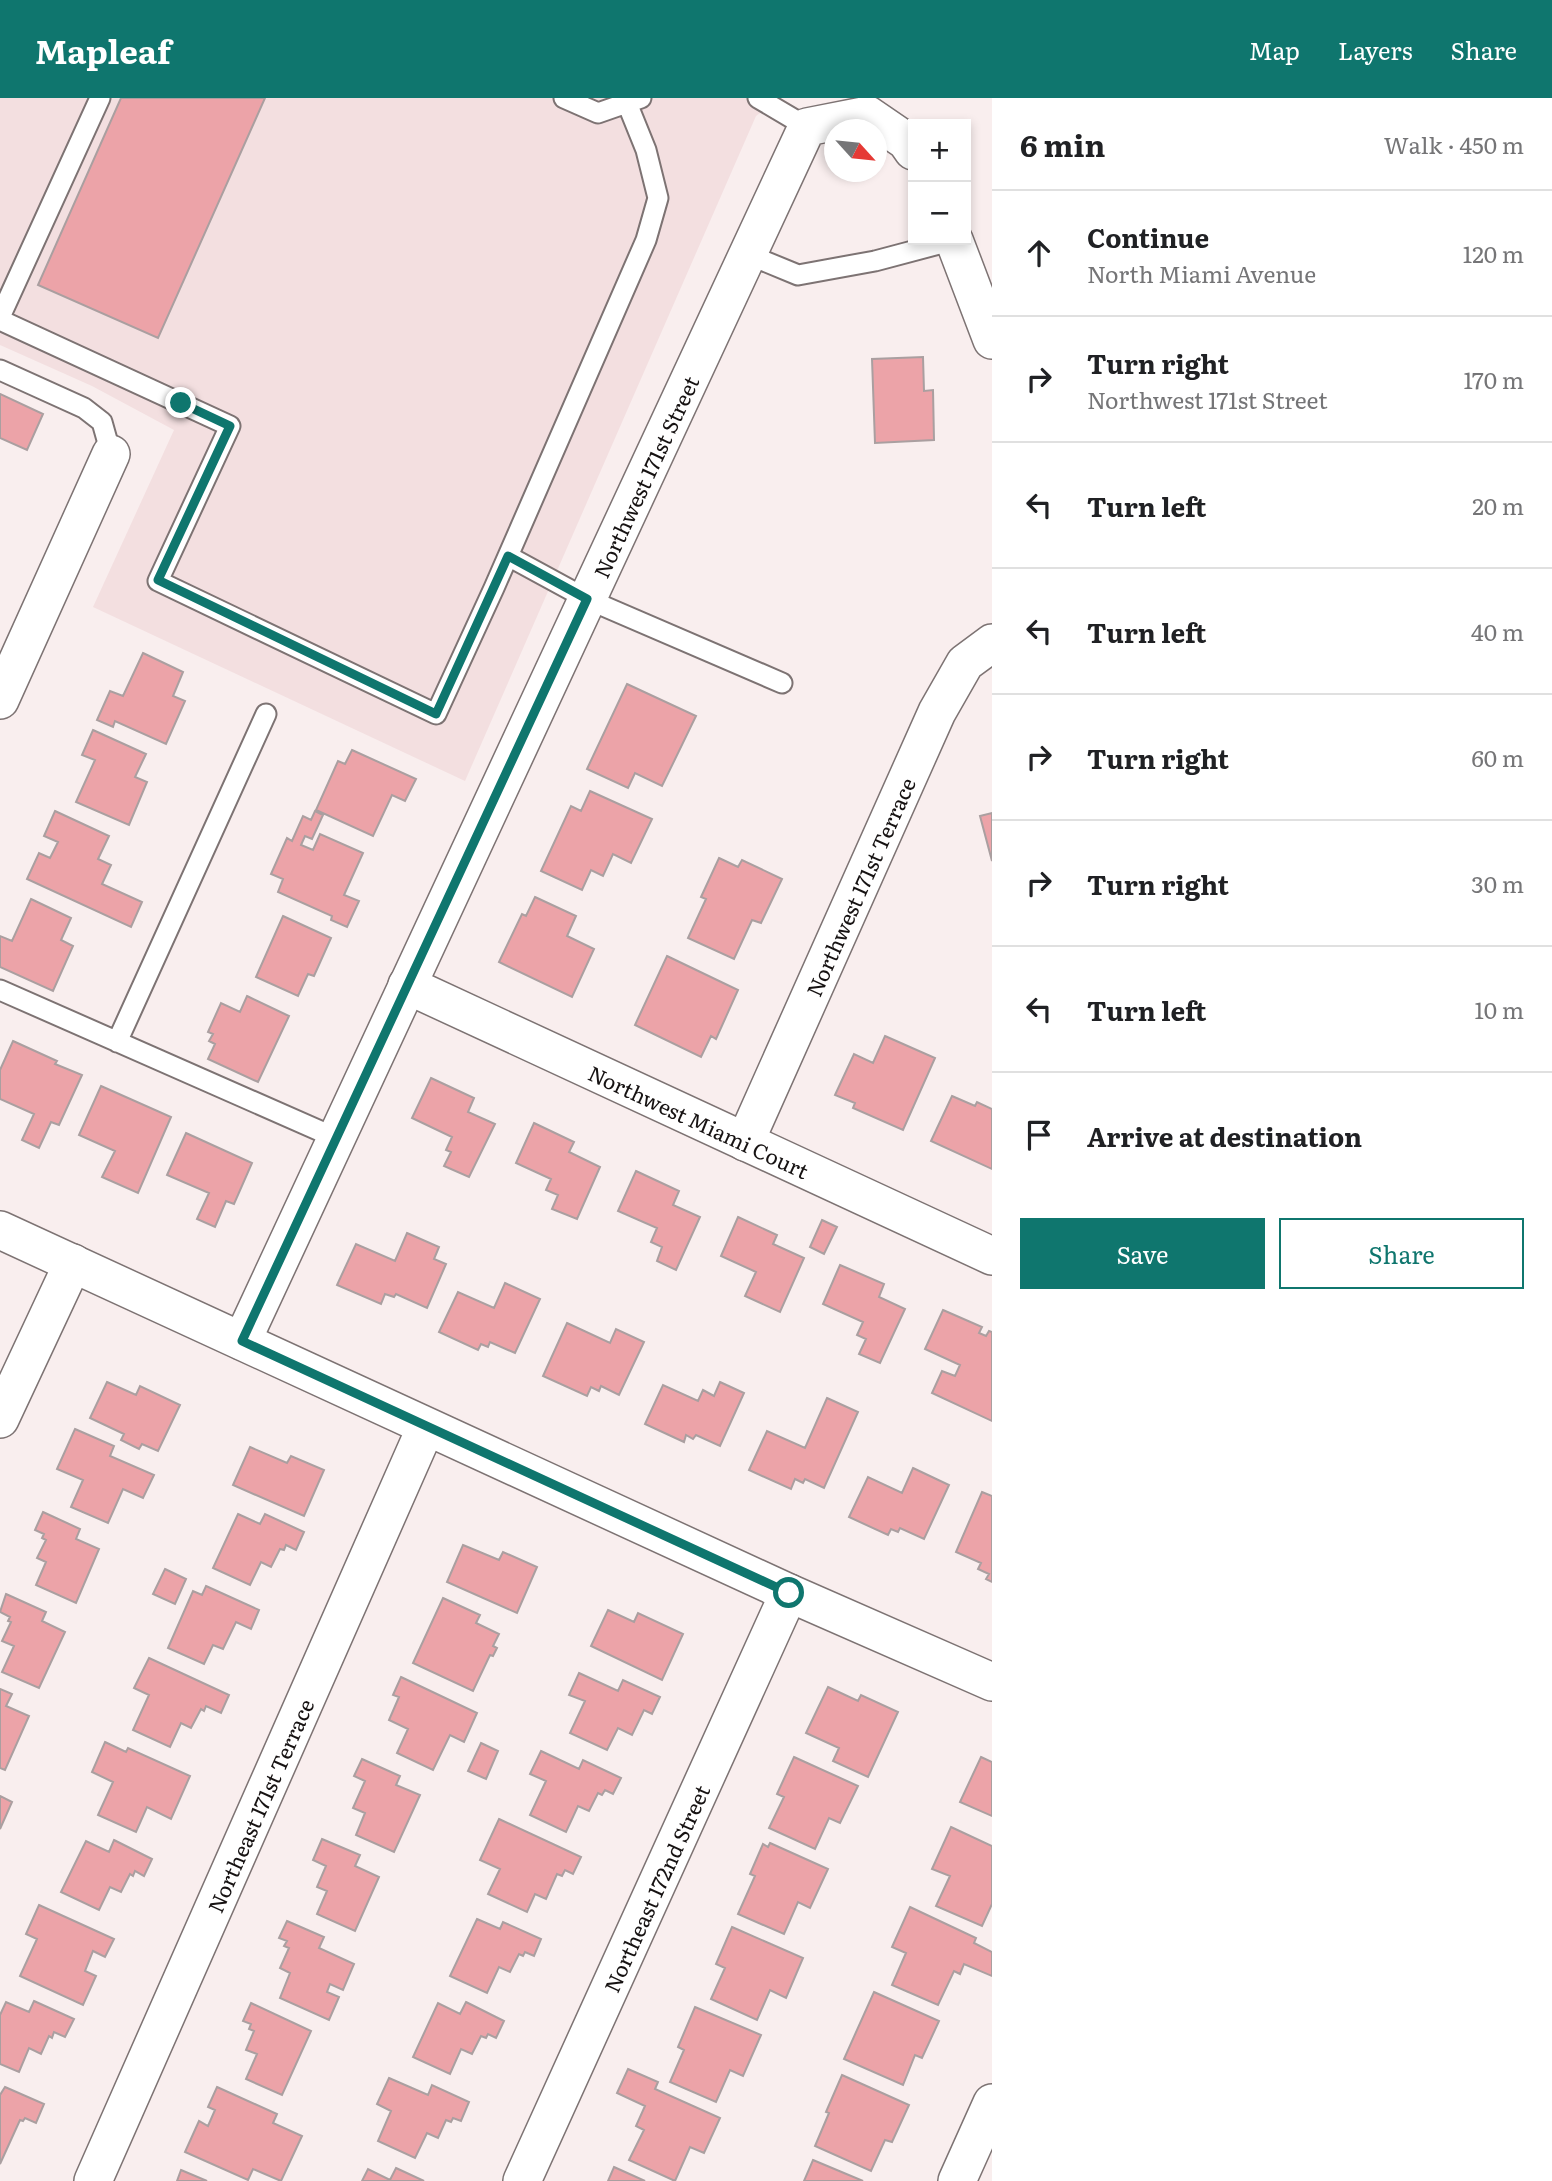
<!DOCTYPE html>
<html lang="en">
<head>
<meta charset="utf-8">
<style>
	body { margin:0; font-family:Literata,serif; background:#f2f2f2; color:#202124 }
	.controls { position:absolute; right:21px; top:21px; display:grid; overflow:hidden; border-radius:0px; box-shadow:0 4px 10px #0003 }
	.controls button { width:63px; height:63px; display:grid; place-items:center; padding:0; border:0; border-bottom:2px solid #e0e0e0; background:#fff; color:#202124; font:35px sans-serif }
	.compass { position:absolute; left:824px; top:21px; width:63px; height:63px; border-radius:50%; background:#fff; box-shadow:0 4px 10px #0003; rotate:117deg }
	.stop { position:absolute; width:21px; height:21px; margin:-16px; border:5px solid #0f766e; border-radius:50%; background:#fff }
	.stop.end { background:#0f766e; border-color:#fff; box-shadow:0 2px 7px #0008 }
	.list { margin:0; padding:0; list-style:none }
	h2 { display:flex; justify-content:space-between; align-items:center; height:91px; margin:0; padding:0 28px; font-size:30px }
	h2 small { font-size:23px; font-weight:400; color:#757577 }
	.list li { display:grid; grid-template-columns:46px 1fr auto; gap:21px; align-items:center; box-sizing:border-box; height:126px; padding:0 28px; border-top:2px solid #e0e0e0 }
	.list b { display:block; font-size:26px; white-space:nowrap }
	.list p { margin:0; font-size:23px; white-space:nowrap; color:#757577 }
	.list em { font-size:23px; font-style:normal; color:#757577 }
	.actions { display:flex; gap:14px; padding:21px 28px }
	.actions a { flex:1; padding:16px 0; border:2px solid #0f766e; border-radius:0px; text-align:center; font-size:24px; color:#0f766e }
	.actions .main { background:#0f766e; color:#fff }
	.icon { flex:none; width:38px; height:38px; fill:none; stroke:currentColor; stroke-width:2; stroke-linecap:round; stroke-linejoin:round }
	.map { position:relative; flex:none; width:992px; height:2083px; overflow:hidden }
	header { display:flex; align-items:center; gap:42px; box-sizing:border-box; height:98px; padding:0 35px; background:#0f766e; color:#fff }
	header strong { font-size:33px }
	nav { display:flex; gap:38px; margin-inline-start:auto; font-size:24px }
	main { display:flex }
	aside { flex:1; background:#fff }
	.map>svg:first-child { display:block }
	.built { fill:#f3dfe0 }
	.building { fill:#eca3a8; stroke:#aa9fa0; stroke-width:2 }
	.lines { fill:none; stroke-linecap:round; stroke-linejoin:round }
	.service-casing { stroke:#7d7373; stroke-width:23 }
	.minor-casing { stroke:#7d7373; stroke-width:40 }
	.service { stroke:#fff; stroke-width:19 }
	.minor { stroke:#fff; stroke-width:37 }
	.route { stroke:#0f766e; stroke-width:9 }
	.labels { text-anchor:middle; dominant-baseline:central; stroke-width:6; stroke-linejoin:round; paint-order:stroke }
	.street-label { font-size:21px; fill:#161212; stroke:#fefefe }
</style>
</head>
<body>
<header>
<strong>Mapleaf</strong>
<nav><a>Map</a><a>Layers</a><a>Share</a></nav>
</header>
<main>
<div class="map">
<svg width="992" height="2083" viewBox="0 0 992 2083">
	<rect width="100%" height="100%" fill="#f9eeee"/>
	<path class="built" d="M0,0H780L756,18L465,683L93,509L174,332L92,288L0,247Z"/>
	<path class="building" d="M121,0H265L158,240L38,187Z
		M923,259L924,293L933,292L934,342L875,345L872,261Z
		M0,296L43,316L27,352L0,340Z
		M143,555L183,574L173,598L185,603L166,646L115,623L113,629L97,622L110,593L123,598Z
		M627,586L696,618L662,688L635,675L628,690L587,671Z
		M93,632L146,656L135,679L147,684L129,727L76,704L95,662L82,657Z
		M352,652L416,681L405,703L392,697L373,738L316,712L338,663L345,666Z
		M590,693L652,721L631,765L613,756L603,778L591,772L582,792L541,773L571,708L581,713Z
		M55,713L109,738L98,761L111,767L102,786L142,804L131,829L27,781L39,755L50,760L58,744L44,738Z
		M315,713L323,717L312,741L305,738L301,747L313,752L320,736L363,755L344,797L359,803L347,829L331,822L332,818L278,794L283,781L271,776L287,740L292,743L303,718L311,722Z
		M992,715V763L980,718Z
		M719,760L738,769L742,762L782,781L761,825L752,822L734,861L688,840L706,801L701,799Z
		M535,799L576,818L567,838L594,851L572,899L499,864L522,816L526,818Z
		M31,801L71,820L61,842L73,848L53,893L0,869V838L12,843Z
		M283,818L331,840L314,878L308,876L298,898L256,879Z
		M667,858L738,892L716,941L711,938L701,959L635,927Z
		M247,898L289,918L258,984L208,961L215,946L209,943L213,936L208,934L221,905L240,914Z
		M885,938L935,960L903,1032L853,1010L855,1005L835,997L854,956L873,965Z
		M13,943L57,963L55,966L82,977L59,1027L51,1024L39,1050L22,1042L34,1016L0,1001V972Z
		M431,980L474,1000L468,1014L495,1026L469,1079L444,1068L451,1054L446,1052L452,1039L412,1020Z
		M101,988L171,1019L138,1095L102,1079L115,1053L79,1037Z
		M952,998L975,1008L977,1004L992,1011V1071L931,1043Z
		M534,1025L574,1044L569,1054L600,1069L577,1121L552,1111L558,1097L546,1092L551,1081L516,1065Z
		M186,1035L252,1065L234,1106L226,1103L215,1129L197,1121L209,1095L167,1077Z
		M636,1073L679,1093L673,1107L700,1119L676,1172L657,1163L662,1149L651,1144L657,1130L618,1113Z
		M738,1119L777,1137L773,1146L804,1160L780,1214L745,1198L756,1174L721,1158Z
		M822,1122L837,1129L824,1156L810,1149Z
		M407,1135L439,1149L434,1161L446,1166L427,1210L396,1196L394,1199L385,1196L381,1206L337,1187L356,1146L395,1163Z
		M840,1167L884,1186L879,1199L905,1211L880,1265L859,1256L866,1241L857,1237L863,1224L823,1206Z
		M505,1185L540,1201L515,1255L490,1244L488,1249L481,1246L478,1252L439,1234L458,1194L494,1210Z
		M943,1212L982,1229L979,1235L986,1238L989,1233L992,1234V1323L932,1295L942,1273L955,1278L960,1267L925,1251Z
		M567,1225L610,1245L616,1231L644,1244L619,1297L601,1288L599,1293L591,1289L587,1298L543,1278Z
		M107,1284L136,1297L140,1288L180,1307L158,1353L142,1346L139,1351L121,1342L124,1336L90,1320Z
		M720,1284L744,1295L720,1348L696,1337L693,1341L686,1337L684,1344L645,1326L663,1287L698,1303L703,1292L714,1298Z
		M827,1300L858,1314L824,1390L805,1381L803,1385L795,1381L791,1391L749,1372L767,1333L805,1350Z
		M75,1331L114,1348L110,1358L154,1377L143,1400L123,1391L108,1425L71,1409L83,1382L57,1371Z
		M250,1349L287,1365L291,1358L324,1372L304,1418L233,1387Z
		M913,1370L949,1387L924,1441L900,1430L898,1434L891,1431L888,1437L849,1419L868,1379L902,1395Z
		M982,1394L992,1398V1484L986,1481L989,1476L978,1471L981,1465L956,1454Z
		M43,1414L80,1431L76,1441L99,1451L76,1505L36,1487L46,1464L37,1460L46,1442L42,1440L44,1436L35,1432Z
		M238,1416L260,1426L265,1416L304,1434L296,1452L286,1447L284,1452L280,1451L271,1469L261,1464L250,1487L213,1470Z
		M463,1447L499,1462L503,1454L537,1469L517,1515L447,1484Z
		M165,1471L186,1481L175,1506L153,1496Z
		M206,1488L259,1512L251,1531L236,1524L223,1551L213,1547L204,1566L168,1550L193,1493L202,1497Z
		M6,1496L46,1514L42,1523L65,1534L39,1590L2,1574L14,1548L2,1543L11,1524L8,1523L10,1519L0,1514Z
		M443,1500L480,1517L476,1525L499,1536L493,1548L497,1550L493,1558L490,1557L473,1593L413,1565Z
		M608,1512L634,1524L638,1515L683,1536L662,1582L591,1548Z
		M149,1560L229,1597L221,1615L206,1608L204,1613L201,1611L191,1630L181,1625L170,1649L133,1632L149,1597L134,1590Z
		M579,1575L618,1593L623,1582L660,1599L652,1616L644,1612L632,1637L618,1630L607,1652L570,1635L585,1603L569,1597Z
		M401,1579L477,1615L464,1644L450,1637L433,1672L397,1655L408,1631L389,1622L399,1599L393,1597Z
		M828,1589L858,1603L861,1597L898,1614L868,1679L833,1663L839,1650L806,1635Z
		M0,1591L12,1596L6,1608L29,1618L5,1672L0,1670Z
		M105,1644L126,1654L128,1650L190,1678L171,1721L147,1709L136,1734L98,1717L113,1684L92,1674Z
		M481,1645L498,1653L486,1681L468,1673Z
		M541,1653L579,1671L583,1662L621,1680L613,1696L605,1692L602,1697L598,1695L589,1713L578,1708L566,1734L530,1717L546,1683L530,1676Z
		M794,1659L858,1688L840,1725L829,1720L815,1751L769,1730L784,1699L777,1696Z
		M981,1659L992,1664V1718L960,1704Z
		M362,1661L400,1678L396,1687L420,1697L394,1754L356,1737L365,1715L353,1710L365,1683L354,1678Z
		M0,1698L12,1704L0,1731Z
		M499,1721L581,1759L573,1776L565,1772L562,1778L557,1776L546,1801L535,1796L527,1814L488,1796L500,1771L480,1762Z
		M951,1729L992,1748V1806L982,1828L936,1808L950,1778L932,1771Z
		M322,1741L360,1757L355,1768L379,1779L355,1833L317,1816L327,1793L317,1789L326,1768L313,1762Z
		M114,1742L152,1761L144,1778L135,1773L133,1778L130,1776L121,1794L110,1789L99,1812L61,1794L86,1743L109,1754Z
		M770,1745L828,1771L810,1810L798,1804L784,1836L738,1816L755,1778L750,1776L763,1746L768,1749Z
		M39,1807L114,1841L105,1859L93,1853L85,1873L96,1878L83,1907L20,1878L37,1841L26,1836Z
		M910,1809L976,1840L974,1845L992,1854V1878L964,1866L960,1876L954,1873L938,1907L892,1887L906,1855L892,1849Z
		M477,1821L500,1831L503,1824L541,1841L534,1858L525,1854L523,1858L519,1856L510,1874L499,1869L487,1895L450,1878Z
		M287,1823L324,1839L319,1850L354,1866L343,1892L330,1886L327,1894L339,1899L329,1922L280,1900L290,1875L280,1870L289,1850L284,1848L287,1843L279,1840Z
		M732,1829L803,1860L786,1900L770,1892L757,1922L711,1901L725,1870L716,1866Z
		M874,1894L939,1923L922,1960L915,1957L903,1987L844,1961Z
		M34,1903L74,1921L65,1939L54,1934L52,1940L49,1938L41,1956L29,1950L19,1974L0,1966V1917L6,1904L29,1914Z
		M466,1904L504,1923L496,1940L488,1936L486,1940L481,1938L472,1956L461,1951L450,1976L413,1959L438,1905L460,1916Z
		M251,1905L311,1933L282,1997L246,1981L257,1956L246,1952L254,1933L249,1931L251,1926L243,1923Z
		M695,1909L761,1937L743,1978L730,1972L716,2004L670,1984L684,1952L678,1949Z
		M628,1971L658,1984L655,1991L720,2020L704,2055L690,2049L675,2083L629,2062L644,2032L636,2028L645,2008L617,1995Z
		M842,1977L909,2007L892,2044L885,2042L871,2073L815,2048L829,2015L826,2014Z
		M389,1980L428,1997L432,1987L469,2004L461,2023L453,2020L451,2024L446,2022L438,2040L427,2035L415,2060L378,2043L391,2013L377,2006Z
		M5,1989L44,2006L36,2025L25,2020L23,2023L20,2022L0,2066V1997Z
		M217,1989L277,2016L273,2025L302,2038L281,2083L253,2071L248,2082L185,2054L199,2023L208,2028L215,2012L208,2009Z
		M813,2062L863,2083H804Z
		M614,2069L645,2083H608Z
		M396,2070L424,2083H362L368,2071L390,2082Z
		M181,2072L207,2083H177Z"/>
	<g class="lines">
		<g class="service-casing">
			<path id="service" d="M564,0L598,15L641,0
				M758,0L807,29
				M747,156L798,177L875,163L954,142
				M0,219L100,0
				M0,222L230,328L158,483L436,616L494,490L646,142L658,100L646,52L627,5
				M0,272L84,310L102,324L111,356
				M508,458L587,501L782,585
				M0,892L336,1040
				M117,944L266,616"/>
		</g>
		<g class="minor-casing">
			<g id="minor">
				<path d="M954,142L992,242"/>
				<path d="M0,602L111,356"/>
				<path id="s1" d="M407,887L992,1158"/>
				<path id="s2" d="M745,1044L937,614L965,565L992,545"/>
				<path d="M0,1132L789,1495L992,1584"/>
				<path id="s3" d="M242,1243L807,29L868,17L906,43L913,53"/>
				<path d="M0,1321L73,1165"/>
				<path id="s4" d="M93,2083L426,1329"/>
				<path id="s5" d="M522,2083L789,1495"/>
				<path d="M957,2083L992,2005"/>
			</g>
		</g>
		<use href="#service" class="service"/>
		<use href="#minor" class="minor"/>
	</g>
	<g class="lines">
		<path class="route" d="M181,305L230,328L158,482L436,616L508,458L587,501L242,1243L789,1495"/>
	</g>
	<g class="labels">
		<g class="street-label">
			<text stroke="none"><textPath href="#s3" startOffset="954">Northwest 171st Street</textPath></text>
			<text stroke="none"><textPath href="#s2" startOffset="280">Northwest 171st Terrace</textPath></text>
			<text stroke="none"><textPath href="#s1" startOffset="322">Northwest Miami Court</textPath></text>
			<text stroke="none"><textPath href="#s4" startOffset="411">Northeast 171st Terrace</textPath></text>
			<text stroke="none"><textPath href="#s5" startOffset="322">Northeast 172nd Street</textPath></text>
		</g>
	</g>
</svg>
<div class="controls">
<button>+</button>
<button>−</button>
</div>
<svg class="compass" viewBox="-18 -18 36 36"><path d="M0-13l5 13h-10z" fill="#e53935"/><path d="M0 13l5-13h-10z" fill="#757577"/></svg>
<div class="stop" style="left:789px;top:1495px"></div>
<div class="stop end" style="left:181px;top:305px"></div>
</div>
<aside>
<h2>6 min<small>Walk · 450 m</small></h2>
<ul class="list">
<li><svg class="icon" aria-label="ahead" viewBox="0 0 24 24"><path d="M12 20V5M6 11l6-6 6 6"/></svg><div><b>Continue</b><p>North Miami Avenue</p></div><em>120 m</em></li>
<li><svg class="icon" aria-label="right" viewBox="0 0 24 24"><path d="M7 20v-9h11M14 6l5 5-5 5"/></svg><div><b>Turn right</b><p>Northwest 171st Street</p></div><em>170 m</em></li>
<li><svg class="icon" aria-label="left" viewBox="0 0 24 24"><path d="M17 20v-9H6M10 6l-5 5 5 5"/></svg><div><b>Turn left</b></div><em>20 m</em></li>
<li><svg class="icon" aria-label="left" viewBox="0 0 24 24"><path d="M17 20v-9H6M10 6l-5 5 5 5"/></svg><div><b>Turn left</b></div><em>40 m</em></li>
<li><svg class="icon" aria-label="right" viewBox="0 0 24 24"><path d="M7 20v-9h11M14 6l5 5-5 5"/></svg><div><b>Turn right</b></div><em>60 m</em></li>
<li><svg class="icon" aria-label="right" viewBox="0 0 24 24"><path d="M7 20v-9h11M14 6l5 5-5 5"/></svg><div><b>Turn right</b></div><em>30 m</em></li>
<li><svg class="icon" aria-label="left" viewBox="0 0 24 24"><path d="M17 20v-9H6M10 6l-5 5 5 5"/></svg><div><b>Turn left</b></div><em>10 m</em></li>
<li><svg class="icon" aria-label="arrive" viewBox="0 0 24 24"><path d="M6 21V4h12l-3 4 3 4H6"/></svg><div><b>Arrive at destination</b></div></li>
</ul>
<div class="actions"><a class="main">Save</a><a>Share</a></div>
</aside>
</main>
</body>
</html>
